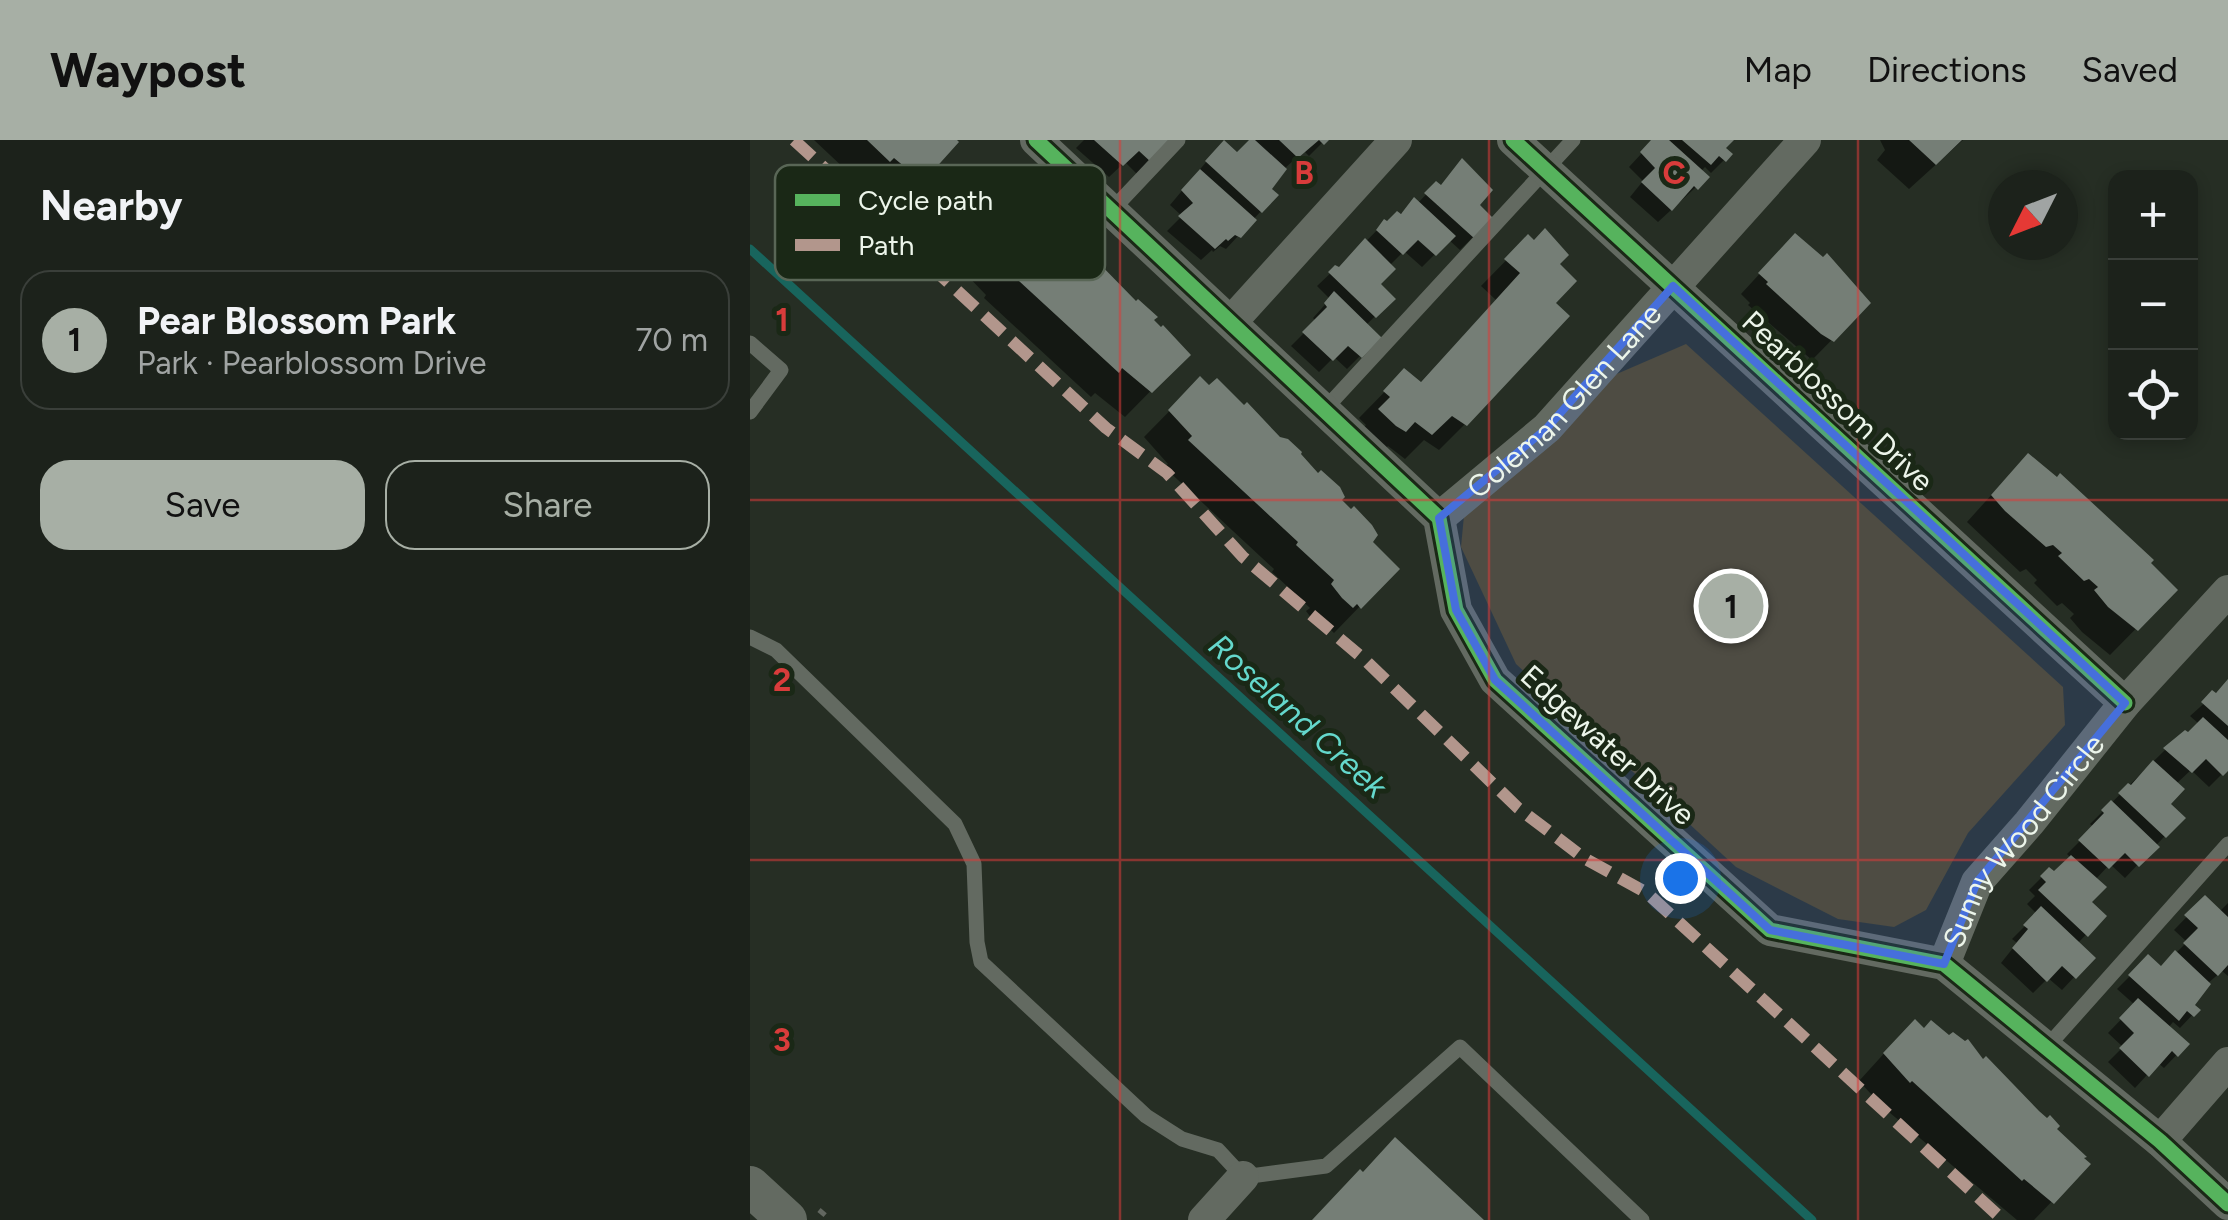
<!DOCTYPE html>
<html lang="en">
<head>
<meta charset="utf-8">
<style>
	body { margin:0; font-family:Figtree,sans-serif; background:#292f28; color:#f1f3f6 }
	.controls { position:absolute; right:30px; top:30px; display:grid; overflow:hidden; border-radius:20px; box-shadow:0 5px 15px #0003 }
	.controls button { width:90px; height:90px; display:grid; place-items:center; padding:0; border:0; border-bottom:2px solid #3a3f3a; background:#1c221b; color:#f1f3f6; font:50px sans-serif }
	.compass { position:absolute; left:1238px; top:30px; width:90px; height:90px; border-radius:50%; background:#1c221b; box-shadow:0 5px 15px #0003; rotate:228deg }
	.you { position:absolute; left:930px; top:738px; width:35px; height:35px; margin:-25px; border:8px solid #fff; border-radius:50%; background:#1a73e8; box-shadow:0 0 0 15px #1a73e833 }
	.badge { display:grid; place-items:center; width:65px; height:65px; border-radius:50%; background:#a7afa5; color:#111; font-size:32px; font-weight:700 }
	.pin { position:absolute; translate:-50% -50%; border:5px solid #fff; box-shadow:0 2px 10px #0006 }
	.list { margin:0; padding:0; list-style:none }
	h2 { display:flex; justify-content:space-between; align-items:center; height:130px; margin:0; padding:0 40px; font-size:42px }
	h2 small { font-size:32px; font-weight:400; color:#a0a4a3 }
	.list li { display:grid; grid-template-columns:65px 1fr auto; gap:30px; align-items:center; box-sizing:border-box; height:140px; margin:0 20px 20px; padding:0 20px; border:2px solid #3a3f3a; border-radius:30px }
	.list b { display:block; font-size:38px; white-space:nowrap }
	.list p { margin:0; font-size:32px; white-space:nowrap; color:#a0a4a3 }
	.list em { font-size:32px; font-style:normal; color:#a0a4a3 }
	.actions { display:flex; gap:20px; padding:30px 40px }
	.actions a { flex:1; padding:22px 0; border:2px solid #a7afa5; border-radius:30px; text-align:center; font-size:35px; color:#a7afa5 }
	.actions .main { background:#a7afa5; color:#111 }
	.icon { flex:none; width:55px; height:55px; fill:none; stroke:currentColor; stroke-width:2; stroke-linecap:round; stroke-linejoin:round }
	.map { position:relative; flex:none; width:1478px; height:1080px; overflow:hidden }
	header { display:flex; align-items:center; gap:60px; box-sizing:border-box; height:140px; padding:0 50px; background:#a7afa5; color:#111 }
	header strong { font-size:48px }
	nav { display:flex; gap:55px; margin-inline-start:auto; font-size:35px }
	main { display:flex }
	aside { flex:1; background:#1c221b }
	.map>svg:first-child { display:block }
	.green { fill:#50441d }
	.shadow { fill:#0007 }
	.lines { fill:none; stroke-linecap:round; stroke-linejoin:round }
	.stream { stroke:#18655d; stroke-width:9 }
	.building { fill:#757e76 }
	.path { stroke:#626760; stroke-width:5; stroke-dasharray:8 8; stroke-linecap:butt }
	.service { stroke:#636a61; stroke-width:15 }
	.minor { stroke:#636a61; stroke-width:32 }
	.tertiary { stroke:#636a61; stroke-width:40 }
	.quiet { stroke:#b2968c; stroke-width:12; stroke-dasharray:25 12; stroke-linecap:butt }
	.cycleway-casing { stroke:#1a2816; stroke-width:21 }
	.cycleway { stroke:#56b35d; stroke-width:15 }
	.marked { fill:#466fdc; fill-opacity:0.2; stroke:#466fdc; stroke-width:8; stroke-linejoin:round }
	.grid { fill:none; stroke:#d83c3b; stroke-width:2.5; stroke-opacity:0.55 }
	.labels { text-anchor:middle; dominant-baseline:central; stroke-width:10; stroke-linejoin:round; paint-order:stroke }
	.street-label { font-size:30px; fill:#ecf5ea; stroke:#1a2816 }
	.water-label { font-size:32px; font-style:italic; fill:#64d8cc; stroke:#1a2816 }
	.key { fill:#1a2816; stroke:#596656; stroke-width:2.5 }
	.key-label { font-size:28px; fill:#ecf5ea }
	.grid-label { font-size:32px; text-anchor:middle; font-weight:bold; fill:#d83c3b; stroke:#1a2816; stroke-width:10; stroke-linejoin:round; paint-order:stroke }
</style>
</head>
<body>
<header>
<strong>Waypost</strong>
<nav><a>Map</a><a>Directions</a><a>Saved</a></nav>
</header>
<main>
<aside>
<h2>Nearby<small></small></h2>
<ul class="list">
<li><span class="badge">1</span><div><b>Pear Blossom Park</b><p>Park · Pearblossom Drive</p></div><em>70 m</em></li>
</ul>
<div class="actions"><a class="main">Save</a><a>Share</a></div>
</aside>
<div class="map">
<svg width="1478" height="1080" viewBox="0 0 1478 1080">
	<rect width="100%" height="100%" fill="#262e24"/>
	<path class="green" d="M936,204L1313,547L1315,585L1218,693L1176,770L1144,787L1088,779L986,727L766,524L711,407L715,365L862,236Z"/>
	<path class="shadow" d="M64,0H204L205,2L145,66L116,43L113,46Z
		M334,0H422L387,34L375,22L359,37L326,8Z
		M502,0H575L559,16L554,11L534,29L519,50L525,56L476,109L470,106L463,112L462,110L451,120L417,91L432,76L420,65L462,15H487Z
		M904,0H980L973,8L980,14L961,33L955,27L950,32L957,37L908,82L880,57L893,41L879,27Z
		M1130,0H1213L1159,49L1127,20L1135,10Z
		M686,44L726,65L741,79L710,110L699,100L672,127L654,111L639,126L628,144L643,159L616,185L628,198L597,229L584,217L569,232L541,206L566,181L563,178L580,159L567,146L586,128L588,130L634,83L667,64Z
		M242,93L328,112L437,214L375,277L345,253L341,257L234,158L236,155L210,128Z
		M778,98L807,125L802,163L715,284L689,310L674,300L655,319L638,306L628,316L604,297L616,285L609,278L655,231L669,244L746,160L731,146Z
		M1026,116L1118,163L1062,220L998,165L1000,163L991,154Z
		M450,240L589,360L619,402L646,429L584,493L579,488L576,492L566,484L556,471L560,468L522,432L524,429L414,327L418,324L394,297Z
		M1253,342L1398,423L1424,450L1360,515L1332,492L1320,478L1324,474L1312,463L1307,466L1284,443L1287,440L1276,429L1270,432L1217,382Z
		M1478,542V628L1459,647L1441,630L1426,644L1417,664L1432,678L1375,738L1360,724L1345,740L1338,763L1353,777L1327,804L1342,818L1312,850L1298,838L1283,853L1251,823L1267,803L1262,799L1287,774L1277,764L1285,756L1279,750L1299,730L1304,735L1321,718L1317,714L1344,687L1340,684L1415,610L1449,584L1440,576Z
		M1455,758L1469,772L1478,763V836L1472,831L1457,844L1442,865L1447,870L1430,888L1423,882L1418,888L1437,904L1414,928L1408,923L1385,948L1358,922L1373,907L1358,893L1385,865L1367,849L1398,818L1410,829L1437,802L1424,790Z
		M1173,891L1233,923L1297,981L1338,1024L1284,1080H1267L1133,967L1109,941L1139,908Z"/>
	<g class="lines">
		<path class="stream" d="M0,109L1062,1080"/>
	</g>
	<path class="building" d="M117,0H207L209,2L173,42L144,18L140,22Z
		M344,0H419L402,23L389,11L373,26Z
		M474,0L487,12L499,0H505L537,29L522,49L529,55L512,73L455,21Z
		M529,0H579L574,5L569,0L548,18Z
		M901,0H919L960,37L948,50L944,46L922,71L891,42L905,28L890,12Z
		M932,0H984L976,8L983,14L976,22L969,16L961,25Z
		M1159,0H1212L1186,25Z
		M712,18L743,50L730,65L744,79L725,99L674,53L686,41L691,45Z
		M450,29L507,80L491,98L485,95L478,101L476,99L465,109L428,76L443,63L431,50Z
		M664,57L706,96L686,116L668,100L653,115L626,90L634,79L637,81L647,71L651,74Z
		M268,64L277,74L284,67L300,78L333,109L331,112L339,119L342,116L386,161L388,159L408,177L404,180L411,187L413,185L441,215L402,253L372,228L369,233L258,131L260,127L234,100Z
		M795,88L819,115L810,124L827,141L806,163L820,176L717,286L702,276L682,295L665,282L656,292L646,286L628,269L640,257L633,251L654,228L671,242L770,133L754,119L778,94L784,100Z
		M1045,93L1073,117L1077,113L1121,163L1084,202L1071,194L1016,144L1018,142L1008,133Z
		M615,98L646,129L631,144L646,159L626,178L578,132L585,125L589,127Z
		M584,151L632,198L612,218L598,206L583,221L552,192L577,167L574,163Z
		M450,236L459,245L467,238L494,265L497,262L530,297L538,299L552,312L551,314L568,333L571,330L590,347L595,357L592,360L601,369L604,366L622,385L628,395L623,402L650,429L611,469L607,464L603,468L592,458L581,444L584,440L546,405L548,402L438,300L442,296L418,270Z
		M1278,313L1307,337L1310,333L1404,420L1401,423L1428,450L1388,491L1358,467L1344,450L1348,447L1339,439L1334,441L1308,416L1312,413L1303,405L1296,407L1255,371L1241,355Z
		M1478,539V586L1451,562L1462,550L1466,553Z
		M1453,577L1478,600V631L1473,636L1456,619L1442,633L1413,608L1435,590L1438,592Z
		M1403,620L1435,649L1421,664L1436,678L1416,698L1368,653L1378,643L1381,645Z
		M1361,660L1410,707L1389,727L1375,713L1359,729L1328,700L1354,673L1351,670Z
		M1321,715L1357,747L1342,762L1357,776L1338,797L1288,750L1296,742L1290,736L1299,727L1304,731Z
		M1455,755L1478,777V825L1468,836L1433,803L1448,788L1434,775Z
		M1291,766L1346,818L1326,839L1312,826L1297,842L1262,808L1278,789L1273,785Z
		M1425,810L1461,844L1445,865L1451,870L1444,877L1437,871L1429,881L1378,835L1398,814L1411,826Z
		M1388,858L1440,904L1428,917L1422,911L1399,937L1369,908L1384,893L1369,878Z
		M1165,879L1174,888L1181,880L1199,895L1203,892L1215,901L1218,899L1233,919L1236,916L1289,971L1297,978L1300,975L1310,986L1307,989L1337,1017L1334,1018L1341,1024L1304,1064L1274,1039L1272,1041L1162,941L1160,943L1133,913Z
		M645,997L734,1080H562L610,1029L613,1032Z"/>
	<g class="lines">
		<path class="path" d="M69,1070L81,1080"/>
		<path class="service" d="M362,70L428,0
			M0,203L31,230L0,272
			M575,269L823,0
			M0,497L26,510L205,684L224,724L227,802L231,822L396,976L432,999L468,1010L493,1037L576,1026L710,907L892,1080
			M1296,908L1478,704"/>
		<g class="minor">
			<path d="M286,0L689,378L706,470L745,540L1020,790L1194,824L1410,1001L1478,1064"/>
			<path d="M763,0L1375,563"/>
			<path d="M482,181L646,0"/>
			<path id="s1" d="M689,378L797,288L1055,0"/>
			<path id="s2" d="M1194,824L1227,742L1279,683L1375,563L1478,451"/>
			<path d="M1410,1001L1478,923"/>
			<path d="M454,1080L493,1037"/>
		</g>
		<path class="tertiary" d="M0,1046L37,1080"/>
		<path class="quiet" d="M44,0L356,288L417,333L493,417L615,520L768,668L834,718L897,753L1253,1080"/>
		<g class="cycleway-casing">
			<path id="cycleway" d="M286,0L689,378L706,470L745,540L1020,790L1194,824L1410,1001L1478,1064
				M763,0L1375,563"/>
		</g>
		<use href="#cycleway" class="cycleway"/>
	</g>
	<path class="marked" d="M923,146L1375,563L1227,742L1194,824L1020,790L745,540L706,470L689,378L797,288Z"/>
	<path class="grid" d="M370,0V1080M739,0V1080M1108,0V1080M0,360H1478M0,720H1478"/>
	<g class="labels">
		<g class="street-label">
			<text stroke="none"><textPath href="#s1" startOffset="172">Coleman Glen Lane</textPath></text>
			<text transform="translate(1088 261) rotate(43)">Pearblossom Drive</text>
			<text transform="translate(858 605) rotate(42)">Edgewater Drive</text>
			<text stroke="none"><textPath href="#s2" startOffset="148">Sunny Wood Circle</textPath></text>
		</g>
		<g class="water-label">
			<text transform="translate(548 576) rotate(42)">Roseland Creek</text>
		</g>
	</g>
	<rect x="25" y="25" width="330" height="115" rx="15" class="key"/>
	<rect x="45" y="54" width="45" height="12" fill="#56b35d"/>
	<rect x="45" y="99" width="45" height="12" fill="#b2968c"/>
	<g class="key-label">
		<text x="108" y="70">Cycle path</text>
		<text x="108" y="115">Path</text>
	</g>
	<g class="grid-label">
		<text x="554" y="44">B</text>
		<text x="924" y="44">C</text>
		<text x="32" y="191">1</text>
		<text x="32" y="551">2</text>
		<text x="32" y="911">3</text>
	</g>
</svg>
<div class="controls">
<button>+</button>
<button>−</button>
<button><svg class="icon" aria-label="locate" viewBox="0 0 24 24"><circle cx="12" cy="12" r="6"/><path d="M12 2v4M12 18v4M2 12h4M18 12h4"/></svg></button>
</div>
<svg class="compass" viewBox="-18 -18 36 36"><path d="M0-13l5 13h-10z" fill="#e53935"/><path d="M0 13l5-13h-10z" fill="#a0a4a3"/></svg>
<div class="you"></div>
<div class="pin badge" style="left:981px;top:466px">1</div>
</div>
</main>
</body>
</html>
